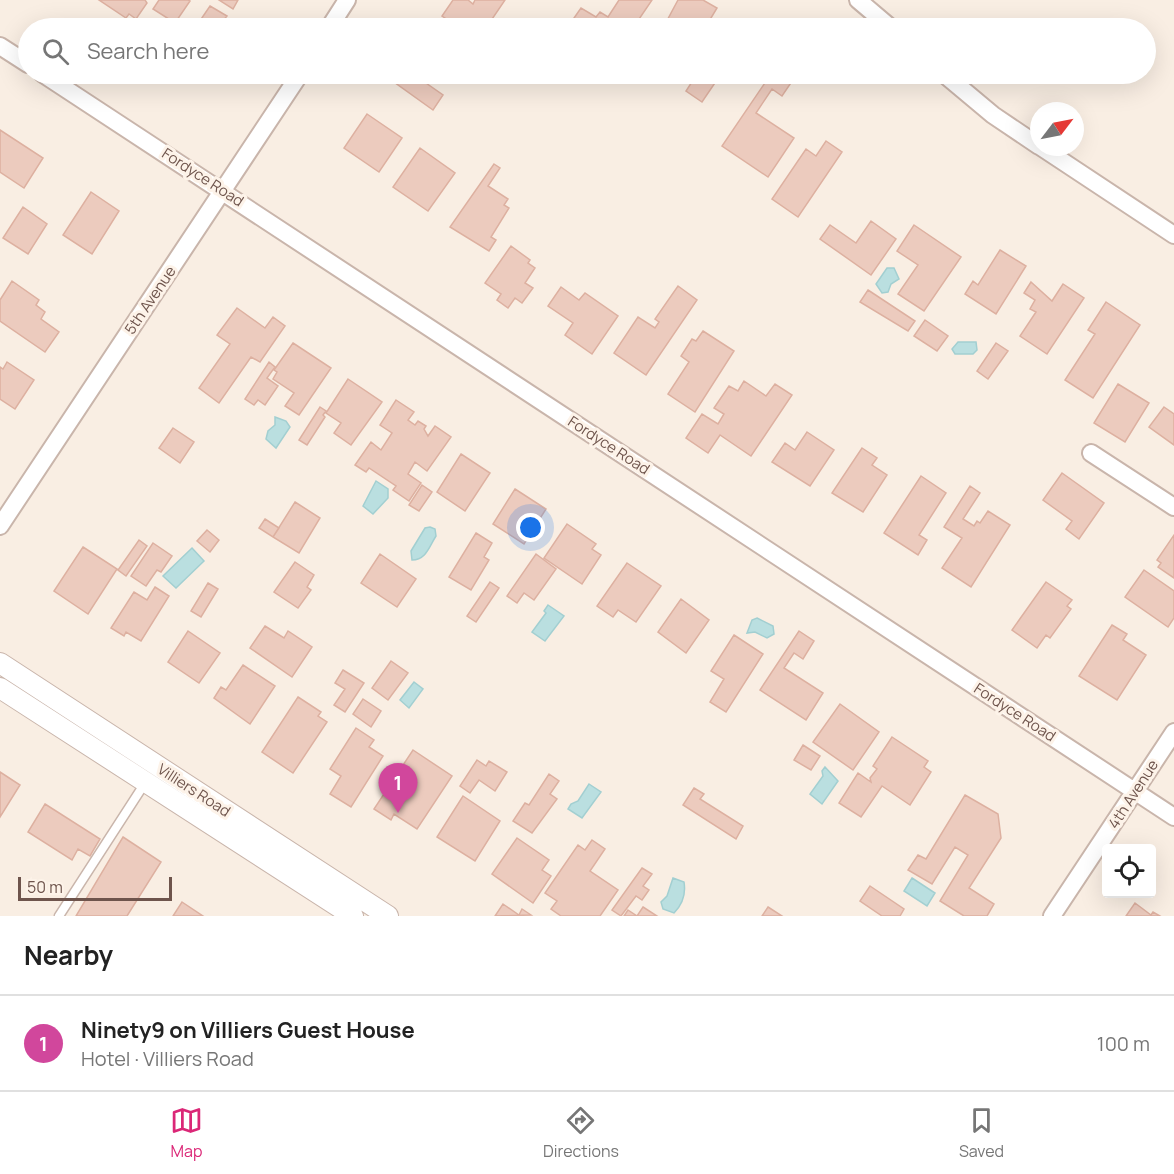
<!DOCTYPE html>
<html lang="en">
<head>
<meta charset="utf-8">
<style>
	body { margin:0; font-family:Manrope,sans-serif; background:#f6f6f6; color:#222 }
	.controls { position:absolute; right:18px; bottom:18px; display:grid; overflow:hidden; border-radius:6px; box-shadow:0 6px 24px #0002 }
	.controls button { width:54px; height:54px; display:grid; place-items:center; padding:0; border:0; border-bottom:2px solid #e0e0e0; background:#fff; color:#222; font:30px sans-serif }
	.compass { position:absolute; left:1030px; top:102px; width:54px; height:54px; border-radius:50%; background:#fff; box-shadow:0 6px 24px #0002; rotate:58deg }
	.scale { position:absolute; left:18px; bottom:15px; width:154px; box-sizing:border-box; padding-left:6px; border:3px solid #6e544c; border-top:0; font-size:16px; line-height:21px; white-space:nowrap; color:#6e544c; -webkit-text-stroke:4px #fdf3e9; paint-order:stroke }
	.you { position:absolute; left:531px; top:528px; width:21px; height:21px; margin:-15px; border:4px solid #fff; border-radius:50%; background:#1a73e8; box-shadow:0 0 0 9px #1a73e833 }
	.badge { display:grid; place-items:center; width:39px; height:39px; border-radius:50%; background:#db2777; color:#fff; font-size:20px; font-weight:700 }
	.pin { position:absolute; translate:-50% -50px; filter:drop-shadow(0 2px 3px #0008) }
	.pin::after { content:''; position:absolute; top:32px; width:21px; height:18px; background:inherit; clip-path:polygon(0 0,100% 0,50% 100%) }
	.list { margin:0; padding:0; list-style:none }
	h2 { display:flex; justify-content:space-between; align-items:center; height:78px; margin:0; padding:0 24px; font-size:26px }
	h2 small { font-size:20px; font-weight:400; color:#767676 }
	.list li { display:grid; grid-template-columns:39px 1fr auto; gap:18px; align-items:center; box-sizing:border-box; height:96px; padding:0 24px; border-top:2px solid #e0e0e0 }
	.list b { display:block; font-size:22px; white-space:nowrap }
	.list p { margin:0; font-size:20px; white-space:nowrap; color:#767676 }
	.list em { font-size:20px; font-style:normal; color:#767676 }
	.icon { flex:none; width:33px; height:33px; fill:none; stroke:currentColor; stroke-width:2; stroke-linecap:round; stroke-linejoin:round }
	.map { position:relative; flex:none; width:1174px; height:916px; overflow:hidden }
	.search { position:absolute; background:#fff; box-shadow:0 6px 24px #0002; left:18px; right:18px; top:18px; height:66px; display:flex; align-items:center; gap:15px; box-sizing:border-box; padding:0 21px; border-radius:33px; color:#767676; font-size:22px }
	.sheet { height:174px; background:#fff }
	nav { display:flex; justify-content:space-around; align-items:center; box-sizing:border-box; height:84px; border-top:2px solid #e0e0e0; background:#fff; font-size:16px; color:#767676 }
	nav a { display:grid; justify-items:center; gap:3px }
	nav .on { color:#db2777 }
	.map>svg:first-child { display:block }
	.water { fill:#badfe0; stroke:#a2cfd1; stroke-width:1.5 }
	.building { fill:#eccbbe; stroke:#ddb0a0; stroke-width:1.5 }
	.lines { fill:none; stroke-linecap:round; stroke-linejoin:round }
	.service-casing { stroke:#c9b5ab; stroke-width:11 }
	.minor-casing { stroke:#c9b5ab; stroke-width:20 }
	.tertiary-casing { stroke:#c9b5ab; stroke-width:22 }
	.service { stroke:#fff; stroke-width:8 }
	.minor { stroke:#fff; stroke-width:16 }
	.tertiary { stroke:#fff; stroke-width:20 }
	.labels { text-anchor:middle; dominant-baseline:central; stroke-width:6; stroke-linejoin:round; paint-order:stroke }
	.street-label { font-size:15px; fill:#6e544c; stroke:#fdf3e9 }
</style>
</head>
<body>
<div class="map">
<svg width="1174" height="916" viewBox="0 0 1174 916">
	<rect width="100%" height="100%" fill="#f9eee3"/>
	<path class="water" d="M887,268H894L899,279L891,284L888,292L882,293L876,284Z
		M958,342H976L977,350L973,354H955L952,349Z
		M275,417L286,421L290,427L276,448L266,439L268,431L275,425Z
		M376,481L388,489V498L373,514L363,506Z
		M430,527L435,529L436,536C429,547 426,560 412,560L411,551L425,528Z
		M192,548L204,561L176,588L163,576Z
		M548,605L564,616L545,641L532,632L546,613L544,611Z
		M757,618L773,626L774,634L767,638L755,632L747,633L752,620Z
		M414,682L423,689L409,708L400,700Z
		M825,767L838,781L822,804L810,794L823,776L822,771Z
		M589,784L601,792L582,818L568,809L571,804L578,801Z
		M673,878L684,882C686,894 683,904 674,913L663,909L661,902L667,896Z
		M912,878L935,893L927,906L904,891Z"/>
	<path class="building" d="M99,0H145L147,3L136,19L129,14L126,18Z
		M159,0H188L190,1L175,23L153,9Z
		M219,0H238L233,9Z
		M453,0H468L473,4L475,0H505L486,28H460L442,16Z
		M619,0H652L633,28H567L581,8L596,17L600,12L608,17Z
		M678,0H703L717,8L705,28H663Z
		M210,6L227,16L222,22L232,28H195Z
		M741,19L755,28H735Z
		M400,74H413L443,95L433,110L394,82Z
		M697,74H721L702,102L686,91Z
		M733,74H749L744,81Z
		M771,74H797L782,96L772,89L756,113L794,138L768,177L722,146Z
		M367,114L402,138L379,172L344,148Z
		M0,130L43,158L24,188L0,172Z
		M826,141L842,152L798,217L772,199L806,149L816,156Z
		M420,148L455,173L428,211L393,187Z
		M494,164L500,168L488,186L508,199L504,205L509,208L491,237L496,240L489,251L450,227Z
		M91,192L119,211L92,254L63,235Z
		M23,207L47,224L28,254L3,238Z
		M871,221L896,239L871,275L820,239L830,225L856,243Z
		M914,225L961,257L924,311L898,294L918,265L897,251Z
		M511,246L530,260L528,263L535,268L525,283L533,288L522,303L515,298L508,308L497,300L501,294L485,283Z
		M1000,250L1026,266L996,314L965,294L973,281L978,285Z
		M12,281L39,300L36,305L45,312L41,319L59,332L45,352L0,321V300Z
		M1031,282L1052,301L1063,284L1084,298L1047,354L1020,336L1036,312L1030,309L1035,300L1024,293Z
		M678,286L697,300L646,375L614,353L638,317L655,328L659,322L655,319Z
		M561,287L579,300L585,293L618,316L592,354L565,335L573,323L548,306Z
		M868,290L915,321L908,331L860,302Z
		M1106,302L1140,325L1093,398L1065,380L1095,334L1088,330Z
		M237,308L265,328L273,317L285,326L260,362L251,357L219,403L199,388L230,344L217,335Z
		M925,320L948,336L937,351L914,336Z
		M703,331L734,351L695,412L668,394L689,362L681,356L692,339L696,341Z
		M293,343L331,368L299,415L285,406L294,393L273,379L277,372L274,370Z
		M996,343L1008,351L988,379L977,371Z
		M7,362L34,380L15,409L0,399V367L3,369Z
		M269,362L275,367L267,378L278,386L265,405L258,400L254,405L245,399Z
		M348,379L382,402L351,445L334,433L341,423L326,413Z
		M744,381L766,396L775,384L792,395L751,456L720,435L708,453L686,438L702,414L718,424L724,414L714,408L729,386L738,391Z
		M1118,384L1149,403L1125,442L1094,423Z
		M396,400L414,412L408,420L415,425L418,421L426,426L424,429L428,436L435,426L451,437L427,471L415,462L408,474L421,483L409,501L393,490L396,486L369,468L366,472L355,465L371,442L381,450L392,433L380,425Z
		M320,407L326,411L323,415L325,417L307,445L299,440Z
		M1164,407L1174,414V445L1149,427Z
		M173,428L194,442L180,463L159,448Z
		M807,432L834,450L810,486L772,462L785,443L795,450Z
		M862,448L877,458L872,465L887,475L863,512L832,493Z
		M461,454L490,473L465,511L437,492Z
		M1062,473L1104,503L1079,539L1066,529L1072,521L1043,500Z
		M921,476L946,493L919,535L927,540L918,555L884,533Z
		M422,485L432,492L419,511L409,505Z
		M970,486L980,493L963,519L974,526L977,521L980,523L988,511L1010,525L971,587L942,568L962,538L944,527Z
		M515,489L546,509L524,544L493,524Z
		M295,502L320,518L299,553L273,537Z
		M265,519L279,528L273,537L259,528Z
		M567,524L596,544L592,549L601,555L582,584L544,558Z
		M207,530L219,540L210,552L197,541Z
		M476,533L492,543L484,557L489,560L471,590L449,577Z
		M1174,535V578L1158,567L1161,563L1157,560Z
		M139,540L147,546L126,576L118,570Z
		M153,543L172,556L161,572L157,570L146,586L131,576Z
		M83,547L117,569L88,614L54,591Z
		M380,554L416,579L397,607L361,583Z
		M536,554L556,569L534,600L524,593L517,603L507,596Z
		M295,562L314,575L307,587L311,590L298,608L274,592Z
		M627,563L661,586L636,622L618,610L613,617L597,606Z
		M1144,570L1174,591V618L1168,627L1125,597Z
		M490,582L499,588L476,622L467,616Z
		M1046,582L1072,600L1067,606L1071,609L1050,638L1046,635L1037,648L1012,630Z
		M208,583L218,589L201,617L191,611Z
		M155,587L169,596L141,641L126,632L124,636L111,628L134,592L147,600Z
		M681,599L709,620L686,653L658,632Z
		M1112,625L1127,634L1123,640L1146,655L1117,700L1079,676Z
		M265,626L284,638L288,631L312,647L292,677L250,648Z
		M188,631L220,653L199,683L168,662Z
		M799,631L814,641L803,659L794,653L784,668L823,693L806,720L760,690Z
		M734,635L763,654L726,712L710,702L724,679L711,671Z
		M391,661L408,673L388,700L372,688Z
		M243,665L275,686L250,724L214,698L221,687L226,690Z
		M343,670L364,683L345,712L334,705L345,689L335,683Z
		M298,697L321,712L318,716L327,722L293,773L262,752Z
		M363,699L381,711L371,727L353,714Z
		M840,704L879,732L853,770L813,742Z
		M356,728L374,740L369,747L383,756L351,807L330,794L341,776L330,769Z
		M892,737L928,761L924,767L931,772L910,805L882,786L861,817L839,803L858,773L871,782L870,778L877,769L873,766Z
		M803,745L820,756L811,770L794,760Z
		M413,750L452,776L417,829L394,814L391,820L374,809Z
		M477,760L486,766L489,761L507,772L495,791L479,780L470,793L460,786Z
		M0,772L20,785L0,817Z
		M549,774L559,781L550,794L557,799L532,833L513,821L525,803L529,805Z
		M694,788L704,794L700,799L743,826L736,839L683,805Z
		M965,795L998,814L1001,838L969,888L994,904L987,916H964L940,901L968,855L955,847L932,884L908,870L918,855L926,859Z
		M463,796L500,821L475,861L437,837Z
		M45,804L100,839L90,856L78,849L72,860L28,832Z
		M123,837L161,862L127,916H76Z
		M517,838L549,860L542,870L551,876L533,903L492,874Z
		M592,840L605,849L590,871L618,890L600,916H561L551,909L557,901L545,893L578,845L585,850Z
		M642,868L652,874L643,886L649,890L642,900L636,896L621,916L612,910Z
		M870,886L904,909L900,916H882L860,901Z
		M182,902L203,916H173Z
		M1135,903L1151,915L1153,912L1160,916H1126Z
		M503,904L519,915L522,909L531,915L495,916Z
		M643,907L657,916H637Z
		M768,907L782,916H762Z
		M628,910L637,916H624Z"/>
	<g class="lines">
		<g class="service-casing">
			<path id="service" d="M59,916L145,783"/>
		</g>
		<g class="minor-casing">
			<path id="minor" d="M858,0L891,28
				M329,28L347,0
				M0,46L28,64
				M43,74L1174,817
				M944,74L993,115L1039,146
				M1041,147L1174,235
				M1091,453L1174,507
				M0,526L300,74
				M1052,916L1174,732"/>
		</g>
		<g class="tertiary-casing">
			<path id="tertiary" d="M0,663L388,916
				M0,688L353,916"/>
		</g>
		<use href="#service" class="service"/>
		<use href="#minor" class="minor"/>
		<use href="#tertiary" class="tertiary"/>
	</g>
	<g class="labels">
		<g class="street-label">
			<text transform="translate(203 177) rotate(33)">Fordyce Road</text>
			<text transform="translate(150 300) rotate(-56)">5th Avenue</text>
			<text transform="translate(609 445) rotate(33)">Fordyce Road</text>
			<text transform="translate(1015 712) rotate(33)">Fordyce Road</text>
			<text transform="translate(194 790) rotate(33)">Villiers Road</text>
			<text transform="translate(1133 794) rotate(-57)">4th Avenue</text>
		</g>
	</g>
</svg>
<div class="controls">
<button><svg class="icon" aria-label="locate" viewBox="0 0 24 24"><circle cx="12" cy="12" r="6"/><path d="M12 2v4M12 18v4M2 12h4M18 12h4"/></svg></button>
</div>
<svg class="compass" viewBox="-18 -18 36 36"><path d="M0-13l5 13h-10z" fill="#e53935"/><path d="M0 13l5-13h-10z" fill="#767676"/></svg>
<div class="scale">50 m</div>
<div class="you"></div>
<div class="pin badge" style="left:398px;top:813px;background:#d1479c">1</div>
<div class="search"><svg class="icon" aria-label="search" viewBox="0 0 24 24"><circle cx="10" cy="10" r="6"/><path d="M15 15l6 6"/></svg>Search here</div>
</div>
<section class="sheet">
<h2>Nearby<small></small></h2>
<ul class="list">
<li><span class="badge" style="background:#d1479c">1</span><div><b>Ninety9 on Villiers Guest House</b><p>Hotel · Villiers Road</p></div><em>100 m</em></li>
</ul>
</section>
<nav>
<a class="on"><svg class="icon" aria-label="map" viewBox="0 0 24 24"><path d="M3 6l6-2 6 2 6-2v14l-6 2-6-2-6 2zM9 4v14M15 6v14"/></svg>Map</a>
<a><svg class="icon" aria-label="directions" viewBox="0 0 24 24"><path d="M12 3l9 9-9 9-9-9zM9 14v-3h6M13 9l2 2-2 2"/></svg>Directions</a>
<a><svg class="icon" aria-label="saved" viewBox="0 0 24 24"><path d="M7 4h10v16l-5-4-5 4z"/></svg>Saved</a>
</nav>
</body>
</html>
